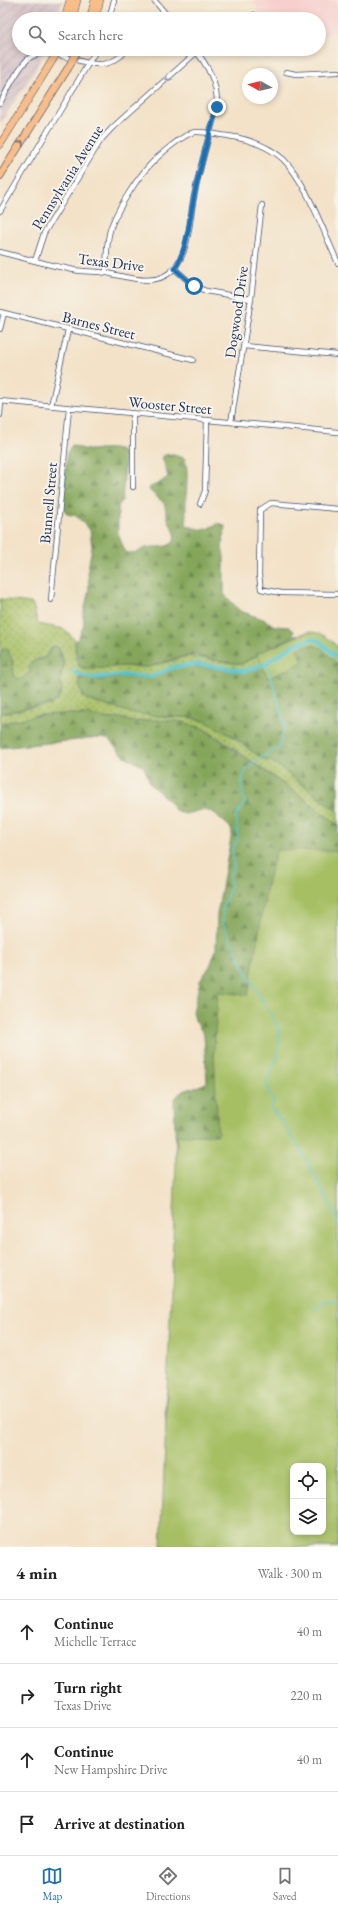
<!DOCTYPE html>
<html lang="en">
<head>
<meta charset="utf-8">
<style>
	body { margin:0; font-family:"EB Garamond",serif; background:#f6f6f6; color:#222 }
	.controls { position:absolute; right:12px; bottom:12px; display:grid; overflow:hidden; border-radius:8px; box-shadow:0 2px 6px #0003 }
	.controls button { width:36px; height:36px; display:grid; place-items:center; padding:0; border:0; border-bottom:1px solid #e0e0e0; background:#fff; color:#222; font:20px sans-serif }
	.compass { position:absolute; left:242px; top:68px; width:36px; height:36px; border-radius:50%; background:#fff; box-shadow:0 2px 6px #0003; rotate:278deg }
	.stop { position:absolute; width:12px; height:12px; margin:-9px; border:3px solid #1f6fb2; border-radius:50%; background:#fff }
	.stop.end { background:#1f6fb2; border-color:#fff; box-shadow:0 1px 4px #0008 }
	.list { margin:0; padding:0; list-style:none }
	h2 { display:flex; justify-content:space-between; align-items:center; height:52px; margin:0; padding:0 16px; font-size:17px }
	h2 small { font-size:13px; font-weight:400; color:#767676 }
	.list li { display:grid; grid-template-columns:26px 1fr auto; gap:12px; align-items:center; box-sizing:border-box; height:64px; padding:0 16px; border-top:1px solid #e0e0e0 }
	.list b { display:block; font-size:15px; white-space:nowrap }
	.list p { margin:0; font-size:13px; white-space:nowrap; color:#767676 }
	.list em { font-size:13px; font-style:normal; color:#767676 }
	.icon { flex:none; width:22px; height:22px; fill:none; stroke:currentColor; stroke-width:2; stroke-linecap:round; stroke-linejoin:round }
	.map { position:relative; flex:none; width:338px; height:1547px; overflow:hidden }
	.search { position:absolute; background:#fff; box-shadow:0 2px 6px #0003; left:12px; right:12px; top:12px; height:44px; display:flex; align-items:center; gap:10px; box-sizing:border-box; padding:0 14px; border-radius:22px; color:#767676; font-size:15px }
	.sheet { height:308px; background:#fff }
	nav { display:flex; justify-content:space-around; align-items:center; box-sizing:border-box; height:56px; border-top:1px solid #e0e0e0; background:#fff; font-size:11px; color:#767676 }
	nav a { display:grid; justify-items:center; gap:2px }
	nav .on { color:#1f6fb2 }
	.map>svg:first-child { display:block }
	.built { fill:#f7d0cd }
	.industrial { fill:url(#industrial-furrows) }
	.grass { fill:url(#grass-dots); stroke:#607761 }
	.forest { fill:url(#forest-firs); stroke:#506a5c; fill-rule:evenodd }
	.green { fill:#a6bf64; stroke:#607761; fill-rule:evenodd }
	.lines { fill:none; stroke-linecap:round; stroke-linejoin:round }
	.stream { stroke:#54c2c9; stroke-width:1.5 }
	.canal { stroke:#54c2c9; stroke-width:4.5 }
	.minor-casing { stroke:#3b4a6e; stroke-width:6 }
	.highway-casing { stroke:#3b4a6e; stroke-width:8 }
	.minor { stroke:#fff; stroke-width:4.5 }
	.highway { stroke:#f8bd89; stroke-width:7 }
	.highway-bridge-casing { stroke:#3b4a6e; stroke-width:8; stroke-linecap:butt }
	.highway-bridge { stroke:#f8bd89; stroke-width:7 }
	.oneway { stroke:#8d97ae }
	.oneway2 { stroke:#7e6f71 }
	.route { stroke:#1f6fb2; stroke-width:5 }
	.labels { text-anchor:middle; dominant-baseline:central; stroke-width:4; stroke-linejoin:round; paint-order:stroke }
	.street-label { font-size:15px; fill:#1b2f5e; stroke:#f7f3e8 }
</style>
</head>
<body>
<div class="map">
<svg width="338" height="1547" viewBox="0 0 338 1547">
	<defs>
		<pattern id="industrial-furrows" width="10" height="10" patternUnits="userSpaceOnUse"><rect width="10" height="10" fill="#d2bec3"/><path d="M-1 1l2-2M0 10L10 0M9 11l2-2" fill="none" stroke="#aa9ba2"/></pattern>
		<pattern id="grass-dots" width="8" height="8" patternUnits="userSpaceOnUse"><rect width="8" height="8" fill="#a6bf64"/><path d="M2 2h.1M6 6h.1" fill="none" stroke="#869c56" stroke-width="1.8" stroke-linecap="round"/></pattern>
		<pattern id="forest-firs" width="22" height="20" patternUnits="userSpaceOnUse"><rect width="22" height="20" fill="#84a65a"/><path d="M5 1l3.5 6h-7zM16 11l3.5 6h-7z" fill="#6b884e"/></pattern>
	</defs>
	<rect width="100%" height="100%" fill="#f7f3e8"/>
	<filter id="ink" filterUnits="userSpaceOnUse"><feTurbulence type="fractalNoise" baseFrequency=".025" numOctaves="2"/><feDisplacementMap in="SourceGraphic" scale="8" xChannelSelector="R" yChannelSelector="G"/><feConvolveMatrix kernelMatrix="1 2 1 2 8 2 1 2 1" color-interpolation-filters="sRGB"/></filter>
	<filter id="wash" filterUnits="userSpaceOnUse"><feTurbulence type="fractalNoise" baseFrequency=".012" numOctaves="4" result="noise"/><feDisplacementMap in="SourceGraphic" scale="16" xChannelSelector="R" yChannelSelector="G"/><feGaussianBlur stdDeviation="0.9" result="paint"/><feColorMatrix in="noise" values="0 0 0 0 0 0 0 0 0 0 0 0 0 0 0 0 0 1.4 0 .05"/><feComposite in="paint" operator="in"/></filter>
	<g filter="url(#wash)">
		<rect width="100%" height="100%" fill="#f3e2c8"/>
		<path class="built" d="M254,0H338V31L319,37V19H261Z"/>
		<path class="industrial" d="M0,0L63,1L56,19H19V49H44L37,67L0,124Z"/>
		<path class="grass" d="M0,599L30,603L33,604L38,624L65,629L76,641C74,646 76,661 78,665C80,668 84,668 87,669L124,666L148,667L188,656L241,664L293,636L311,634L325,638L338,647V659L268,662L239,672L195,666L179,667L149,679L124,677L100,680L80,678C78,687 82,694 88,700L168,717H187L205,721L233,736L251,751L276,764L338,812V825L302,797L219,738L204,729L183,722L149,720L132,722L121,718L110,719L87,714H64L15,720L0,724V714L53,703L62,688L60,682L64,663L60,649H51L46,657L37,659C33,667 29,677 20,680L15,678L12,667V659L3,649L0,656Z"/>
		<path class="forest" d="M72,445C77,447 83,449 88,450C99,450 117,445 126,455L122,500L118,507V533L124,549L128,553C138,554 138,550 146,548C157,545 163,550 174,542L175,533L169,522L164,503L149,490L150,487L158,484L168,477L162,456L170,454L184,458C191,467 183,510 187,526L204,530L220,523L225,526L222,548L224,556V594L240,611L263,619L275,626L289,627L294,631L293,636L241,664L219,661L194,655L180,657L148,667L124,666L87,669L79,666L75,644L84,625L83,616L89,590L88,569L92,547L90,530L76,516L67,514L63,507L67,453Z
			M314,641L338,659V812L276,764L261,758L240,741L205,721L187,717H168L132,713L88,700L83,697L79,683L80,678L100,680L124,677L149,679L179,667L195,666L239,672L252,669L293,648Z
			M53,646L58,647L64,663L60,682L62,688V693L59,698L50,705L37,706L0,714V656L3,649L8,650L12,659L14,676L20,680L30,673L29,667L32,662L46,657Z
			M64,714H87L110,719L121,718L132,722L149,720L178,721L204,729L302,797L338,825V1547H162L166,1434L165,1403L169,1373L177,1176L174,1103C177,1087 196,1090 207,1082L204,1035L195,1020L193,1012L200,981L210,966L216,950L217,914L232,832L230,827L213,812L202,810L185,814L175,810L168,800L151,785L144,767L124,756L108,739L97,738L0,748V724L38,715ZM293,1466H323V1532H293Z"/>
		<path class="green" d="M307,632C321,631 328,638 338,647V665C324,651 318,638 297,649L303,662L268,678L257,654Z
			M277,850L338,851V1547H161L177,1136L218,1135L214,1051L218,992L248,995L268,880ZM293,1466H323V1532H293Z"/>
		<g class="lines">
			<path class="stream" d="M265,664L269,669L285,725L279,748C253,760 234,771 245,803L236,816L238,841L232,847L234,868L230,873V887L223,907V923L247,974L280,1030L278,1057L266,1083L271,1099L274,1101L272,1109C300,1143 319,1183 338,1222
				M314,1310L323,1301L338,1300"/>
			<path class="canal" d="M73,672L90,678L125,675L150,677L174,667L197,664L245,671L265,664L294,645L311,639L318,640L338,658"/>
		</g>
	</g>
	<g filter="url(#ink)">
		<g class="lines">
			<g class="minor-casing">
				<path id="minor" d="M154,0L170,19
					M109,19L114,0
					M246,19L254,15
					M286,72L296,74L338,72
					M0,103C8,90 16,70 28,59C48,42 85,70 108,63C117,60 122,55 128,49
					M0,211L97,49
					M0,252C24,258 49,265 74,270C85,272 96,271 107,273C127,277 159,289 175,267C191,247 189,216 195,192C201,163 209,135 217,107C218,85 208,65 194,49
					M35,261L44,233L101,140L112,128L200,49
					M175,269L194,286L206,291L251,299
					M106,273C107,256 106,237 113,222C119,207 138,177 149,166C158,156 183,134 195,132C205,131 218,135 228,136C248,139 268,146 283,159C306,181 324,233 338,263
					M0,312L193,360
					M0,329L4,313
					M244,346L338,355
					M0,401L338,432
					M51,406L68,330
					M0,415L1,401
					M231,422L251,299L262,205
					M133,487V414
					M200,504L205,491L207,420
					M338,509L271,503L260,510L259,575L261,589L281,593L338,594
					M51,600L69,408"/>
			</g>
			<g class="highway-casing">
				<path id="highway" d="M96,15L100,0
					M65,19L70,0
					M72,19L77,0
					M90,19L95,0
					M0,145L52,61
					M0,176L70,65"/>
			</g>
			<use href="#minor" class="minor"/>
			<use href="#highway" class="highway"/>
			<g class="highway-bridge-casing">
				<path id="highway-bridge" d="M52,61L59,49
					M70,65L76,52"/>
			</g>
			<use href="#highway-bridge" class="highway-bridge"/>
		</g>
		<defs><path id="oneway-chevron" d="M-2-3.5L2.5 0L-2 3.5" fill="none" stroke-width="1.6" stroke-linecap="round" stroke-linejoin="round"/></defs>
		<use class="oneway" href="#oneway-chevron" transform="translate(168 78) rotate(138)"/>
		<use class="oneway2" href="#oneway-chevron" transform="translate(21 143) rotate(-58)"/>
	</g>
	<g class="lines" filter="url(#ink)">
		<path class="route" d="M194,286L175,269C189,246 189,219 195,192C201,164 209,135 217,107"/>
	</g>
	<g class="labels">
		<g class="street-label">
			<text transform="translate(67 177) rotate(-58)">Pennsylvania Avenue</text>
			<text transform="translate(111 262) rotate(7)">Texas Drive</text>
			<text transform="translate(236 312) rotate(-82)">Dogwood Drive</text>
			<text transform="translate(99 325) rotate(14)">Barnes Street</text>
			<text transform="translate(170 405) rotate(5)">Wooster Street</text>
			<text transform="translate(48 503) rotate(-85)">Bunnell Street</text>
		</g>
	</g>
</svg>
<div class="controls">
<button><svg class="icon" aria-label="locate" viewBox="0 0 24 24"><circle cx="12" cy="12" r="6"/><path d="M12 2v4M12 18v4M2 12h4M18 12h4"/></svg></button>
<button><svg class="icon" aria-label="layers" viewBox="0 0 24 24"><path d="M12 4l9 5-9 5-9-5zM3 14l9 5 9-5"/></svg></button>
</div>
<svg class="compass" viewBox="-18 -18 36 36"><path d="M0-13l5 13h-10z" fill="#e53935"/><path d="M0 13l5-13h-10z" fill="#767676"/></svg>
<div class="stop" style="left:194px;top:286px"></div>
<div class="stop end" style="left:217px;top:107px"></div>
<div class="search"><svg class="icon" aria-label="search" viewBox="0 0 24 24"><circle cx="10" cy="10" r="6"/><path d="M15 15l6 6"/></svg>Search here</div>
</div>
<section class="sheet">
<h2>4 min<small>Walk · 300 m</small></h2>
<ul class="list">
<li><svg class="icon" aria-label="ahead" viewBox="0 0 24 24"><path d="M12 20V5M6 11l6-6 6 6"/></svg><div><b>Continue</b><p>Michelle Terrace</p></div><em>40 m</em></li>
<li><svg class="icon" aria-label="right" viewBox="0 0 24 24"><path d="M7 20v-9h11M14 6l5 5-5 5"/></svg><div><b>Turn right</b><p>Texas Drive</p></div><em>220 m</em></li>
<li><svg class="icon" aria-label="ahead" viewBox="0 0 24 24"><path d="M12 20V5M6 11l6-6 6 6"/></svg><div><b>Continue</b><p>New Hampshire Drive</p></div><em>40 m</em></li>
<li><svg class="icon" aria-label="arrive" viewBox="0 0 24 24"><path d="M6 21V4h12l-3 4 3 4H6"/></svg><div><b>Arrive at destination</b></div></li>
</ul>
</section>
<nav>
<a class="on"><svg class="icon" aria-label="map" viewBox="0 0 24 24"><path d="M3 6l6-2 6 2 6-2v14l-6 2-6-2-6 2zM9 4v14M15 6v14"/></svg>Map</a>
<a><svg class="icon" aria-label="directions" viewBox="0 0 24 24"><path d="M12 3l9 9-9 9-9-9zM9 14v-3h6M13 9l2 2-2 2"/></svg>Directions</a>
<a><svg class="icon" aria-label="saved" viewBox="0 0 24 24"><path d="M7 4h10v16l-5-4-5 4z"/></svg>Saved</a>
</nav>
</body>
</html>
